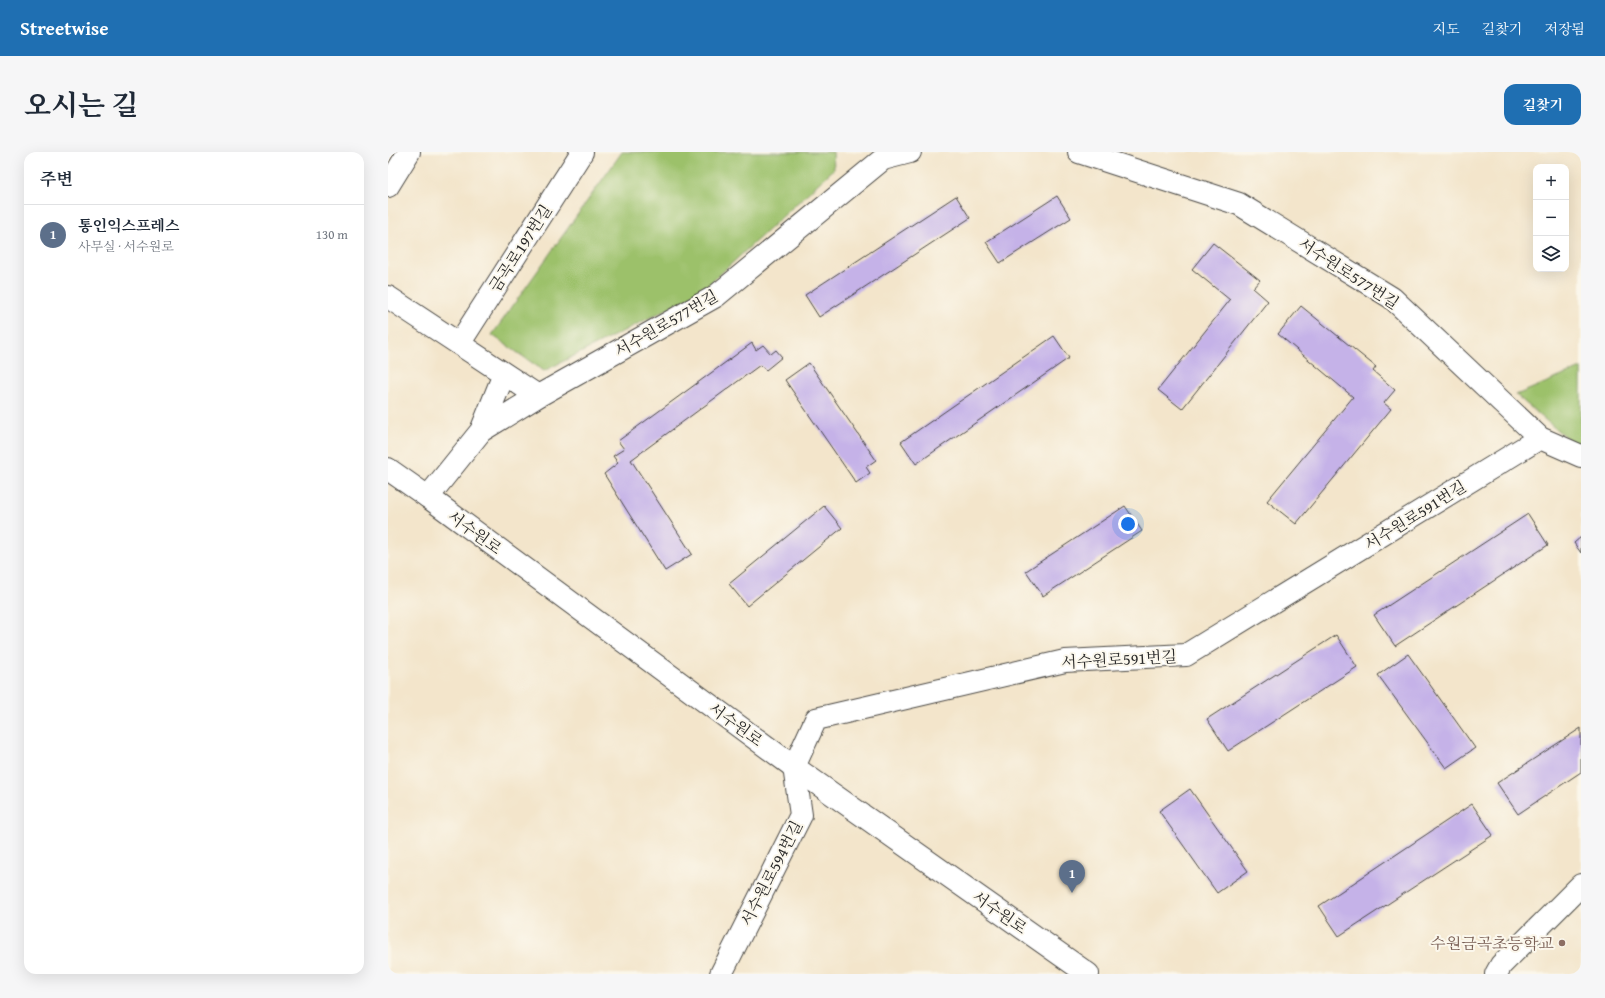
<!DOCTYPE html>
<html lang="ko">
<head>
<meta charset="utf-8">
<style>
	body { margin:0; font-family:"Gentium Book Plus","Noto Serif KR",serif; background:#f6f6f7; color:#1f2937 }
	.controls { position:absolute; right:12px; top:12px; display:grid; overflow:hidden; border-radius:8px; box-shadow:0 4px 16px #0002 }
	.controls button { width:36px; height:36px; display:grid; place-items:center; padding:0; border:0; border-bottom:1px solid #e0e1e3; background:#fff; color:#1f2937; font:20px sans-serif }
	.you { position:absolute; left:740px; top:372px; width:14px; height:14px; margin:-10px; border:3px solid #fff; border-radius:50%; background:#1a73e8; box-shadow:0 0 0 6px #1a73e833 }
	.badge { display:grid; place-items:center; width:26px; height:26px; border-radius:50%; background:#1f6fb2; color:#fff; font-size:13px; font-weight:700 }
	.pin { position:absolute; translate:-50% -33px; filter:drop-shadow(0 1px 2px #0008) }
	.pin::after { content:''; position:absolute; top:21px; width:14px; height:12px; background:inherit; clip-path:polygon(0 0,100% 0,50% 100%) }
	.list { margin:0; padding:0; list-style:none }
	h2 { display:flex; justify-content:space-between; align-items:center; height:52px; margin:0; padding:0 16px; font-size:17px }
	h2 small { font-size:13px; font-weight:400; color:#747a83 }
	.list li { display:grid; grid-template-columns:26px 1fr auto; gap:12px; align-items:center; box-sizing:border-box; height:60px; padding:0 16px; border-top:1px solid #e0e1e3 }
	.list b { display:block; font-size:15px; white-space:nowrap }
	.list p { margin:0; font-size:13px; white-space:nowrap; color:#747a83 }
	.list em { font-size:13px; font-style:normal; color:#747a83 }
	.icon { flex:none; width:22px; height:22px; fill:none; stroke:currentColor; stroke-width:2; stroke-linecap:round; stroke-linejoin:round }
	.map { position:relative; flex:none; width:1193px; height:822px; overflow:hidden; border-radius:12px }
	header { display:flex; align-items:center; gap:24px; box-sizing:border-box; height:56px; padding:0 20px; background:#1f6fb2; color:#fff }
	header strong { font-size:19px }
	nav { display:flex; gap:22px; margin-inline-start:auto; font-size:14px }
	.intro { display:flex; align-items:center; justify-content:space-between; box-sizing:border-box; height:96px; padding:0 24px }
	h1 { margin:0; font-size:28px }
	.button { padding:10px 18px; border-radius:12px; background:#1f6fb2; color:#fff; font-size:14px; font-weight:700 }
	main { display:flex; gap:24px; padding:0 24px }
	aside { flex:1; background:#fff; border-radius:12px; box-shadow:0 4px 16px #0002 }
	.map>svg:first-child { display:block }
	.green { fill:#9cc16b; stroke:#64764b }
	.building { fill:#c5b2e8 }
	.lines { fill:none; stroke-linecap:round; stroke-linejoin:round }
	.minor-casing { stroke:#494743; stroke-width:24 }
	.major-casing { stroke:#494743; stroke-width:24 }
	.minor { stroke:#fff; stroke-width:22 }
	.major { stroke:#fff; stroke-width:22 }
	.education-dot { fill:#8d6e63; stroke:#fbf7ec; stroke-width:1.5 }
	.labels { text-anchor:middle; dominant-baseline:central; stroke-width:4; stroke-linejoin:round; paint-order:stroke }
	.street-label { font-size:16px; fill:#2b2b2b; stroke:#fbf7ec }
	.education-label { font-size:16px; fill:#785e54; stroke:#fbf7ec; text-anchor:end }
</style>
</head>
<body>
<header>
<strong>Streetwise</strong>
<nav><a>지도</a><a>길찾기</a><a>저장됨</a></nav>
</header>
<div class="intro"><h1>오시는 길</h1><a class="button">길찾기</a></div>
<main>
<aside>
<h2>주변<small></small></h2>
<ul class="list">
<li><span class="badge" style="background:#5c6f8a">1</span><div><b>통인익스프레스</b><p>사무실 · 서수원로</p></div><em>130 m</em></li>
</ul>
</aside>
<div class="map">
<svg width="1193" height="822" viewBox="0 0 1193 822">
	<rect width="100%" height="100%" fill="#fbf7ec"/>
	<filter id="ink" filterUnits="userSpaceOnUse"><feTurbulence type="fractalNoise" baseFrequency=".025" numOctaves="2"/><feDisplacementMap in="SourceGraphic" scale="8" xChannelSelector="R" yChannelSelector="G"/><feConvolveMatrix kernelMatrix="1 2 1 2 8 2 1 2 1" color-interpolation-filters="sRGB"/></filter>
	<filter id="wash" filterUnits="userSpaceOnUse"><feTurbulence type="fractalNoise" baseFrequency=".012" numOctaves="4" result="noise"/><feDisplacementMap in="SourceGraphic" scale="16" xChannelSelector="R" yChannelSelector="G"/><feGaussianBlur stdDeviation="0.9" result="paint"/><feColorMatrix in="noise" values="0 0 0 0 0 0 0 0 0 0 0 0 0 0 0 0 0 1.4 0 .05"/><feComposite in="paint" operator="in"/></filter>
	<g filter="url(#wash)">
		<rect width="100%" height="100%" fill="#f3e5cb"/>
		<path class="green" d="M234,0H445L446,17L313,140L156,219L104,183Z
			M1193,216V296L1188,294L1128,243Z"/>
		<g id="blocks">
			<path class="building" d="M568,44L582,66L431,165L417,143Z
				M669,44L683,66L612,111L598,90Z
				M825,91L872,128L865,136L880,149L794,257L770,238L842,148L804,117Z
				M913,154L988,215L985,219L1007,238L996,251L1003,257L908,372L879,349L965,245L890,182Z
				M666,184L681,206L528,312L513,290Z
				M364,191L368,198L375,193L383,202L388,198L394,205L378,218L372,213L243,308L304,402L277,419L216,322L230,311L225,304L236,297L230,289Z
				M421,211L488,308L478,315L482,321L468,331L397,228Z
				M436,354L454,376L359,454L341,432Z
				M737,354L754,379L655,444L638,419Z
				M1140,362L1160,393L1007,494L986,463Z
				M1193,385V401L1186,391Z
				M948,483L969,515L840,599L819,567Z
				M1020,502L1087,596L1058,616L990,523Z
				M1193,576V620L1130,662L1109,631Z
				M802,637L860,719L829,741L771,659Z
				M1084,652L1105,683L951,784L931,754Z"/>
		</g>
	</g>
	<g filter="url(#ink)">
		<use href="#blocks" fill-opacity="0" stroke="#494743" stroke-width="1"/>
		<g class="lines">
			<g class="minor-casing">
				<path id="minor" d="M691,0L851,52L1004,146L1152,286L1193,304
					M0,34L21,0
					M0,145L150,244
					M71,192L194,0
					M93,279L116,222
					M40,345L93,279L150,244L328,144L495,7L522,0
					M333,822L413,663L406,615L428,567L677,509L798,503L1152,286
					M1108,822L1113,813L1193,733"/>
			</g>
			<g class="major-casing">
				<path id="major" d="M0,317L40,345L406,615L700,822"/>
			</g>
			<use href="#minor" class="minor"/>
			<use href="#major" class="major"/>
		</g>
	</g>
	<circle class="education-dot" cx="1174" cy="791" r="4"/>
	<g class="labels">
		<g class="street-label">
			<text transform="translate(132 96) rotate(-57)">금곡로197번길</text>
			<text transform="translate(961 121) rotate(33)">서수원로577번길</text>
			<text transform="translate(278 171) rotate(-30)">서수원로577번길</text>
			<text transform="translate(1027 363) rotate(-32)">서수원로591번길</text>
			<text transform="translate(87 380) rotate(36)">서수원로</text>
			<text transform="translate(731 507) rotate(-3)">서수원로591번길</text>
			<text transform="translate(348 572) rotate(36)">서수원로</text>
			<text transform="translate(383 721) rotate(-63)">서수원로594번길</text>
			<text transform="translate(612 760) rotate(35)">서수원로</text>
		</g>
		<g class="education-label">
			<text x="1166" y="791">수원금곡초등학교</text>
		</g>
	</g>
</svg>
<div class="controls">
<button>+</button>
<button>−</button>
<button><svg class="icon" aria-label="layers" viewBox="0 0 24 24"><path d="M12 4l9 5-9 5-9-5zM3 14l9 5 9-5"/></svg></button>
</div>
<div class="you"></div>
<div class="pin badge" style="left:684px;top:741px;background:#5c6f8a">1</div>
</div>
</main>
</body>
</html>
